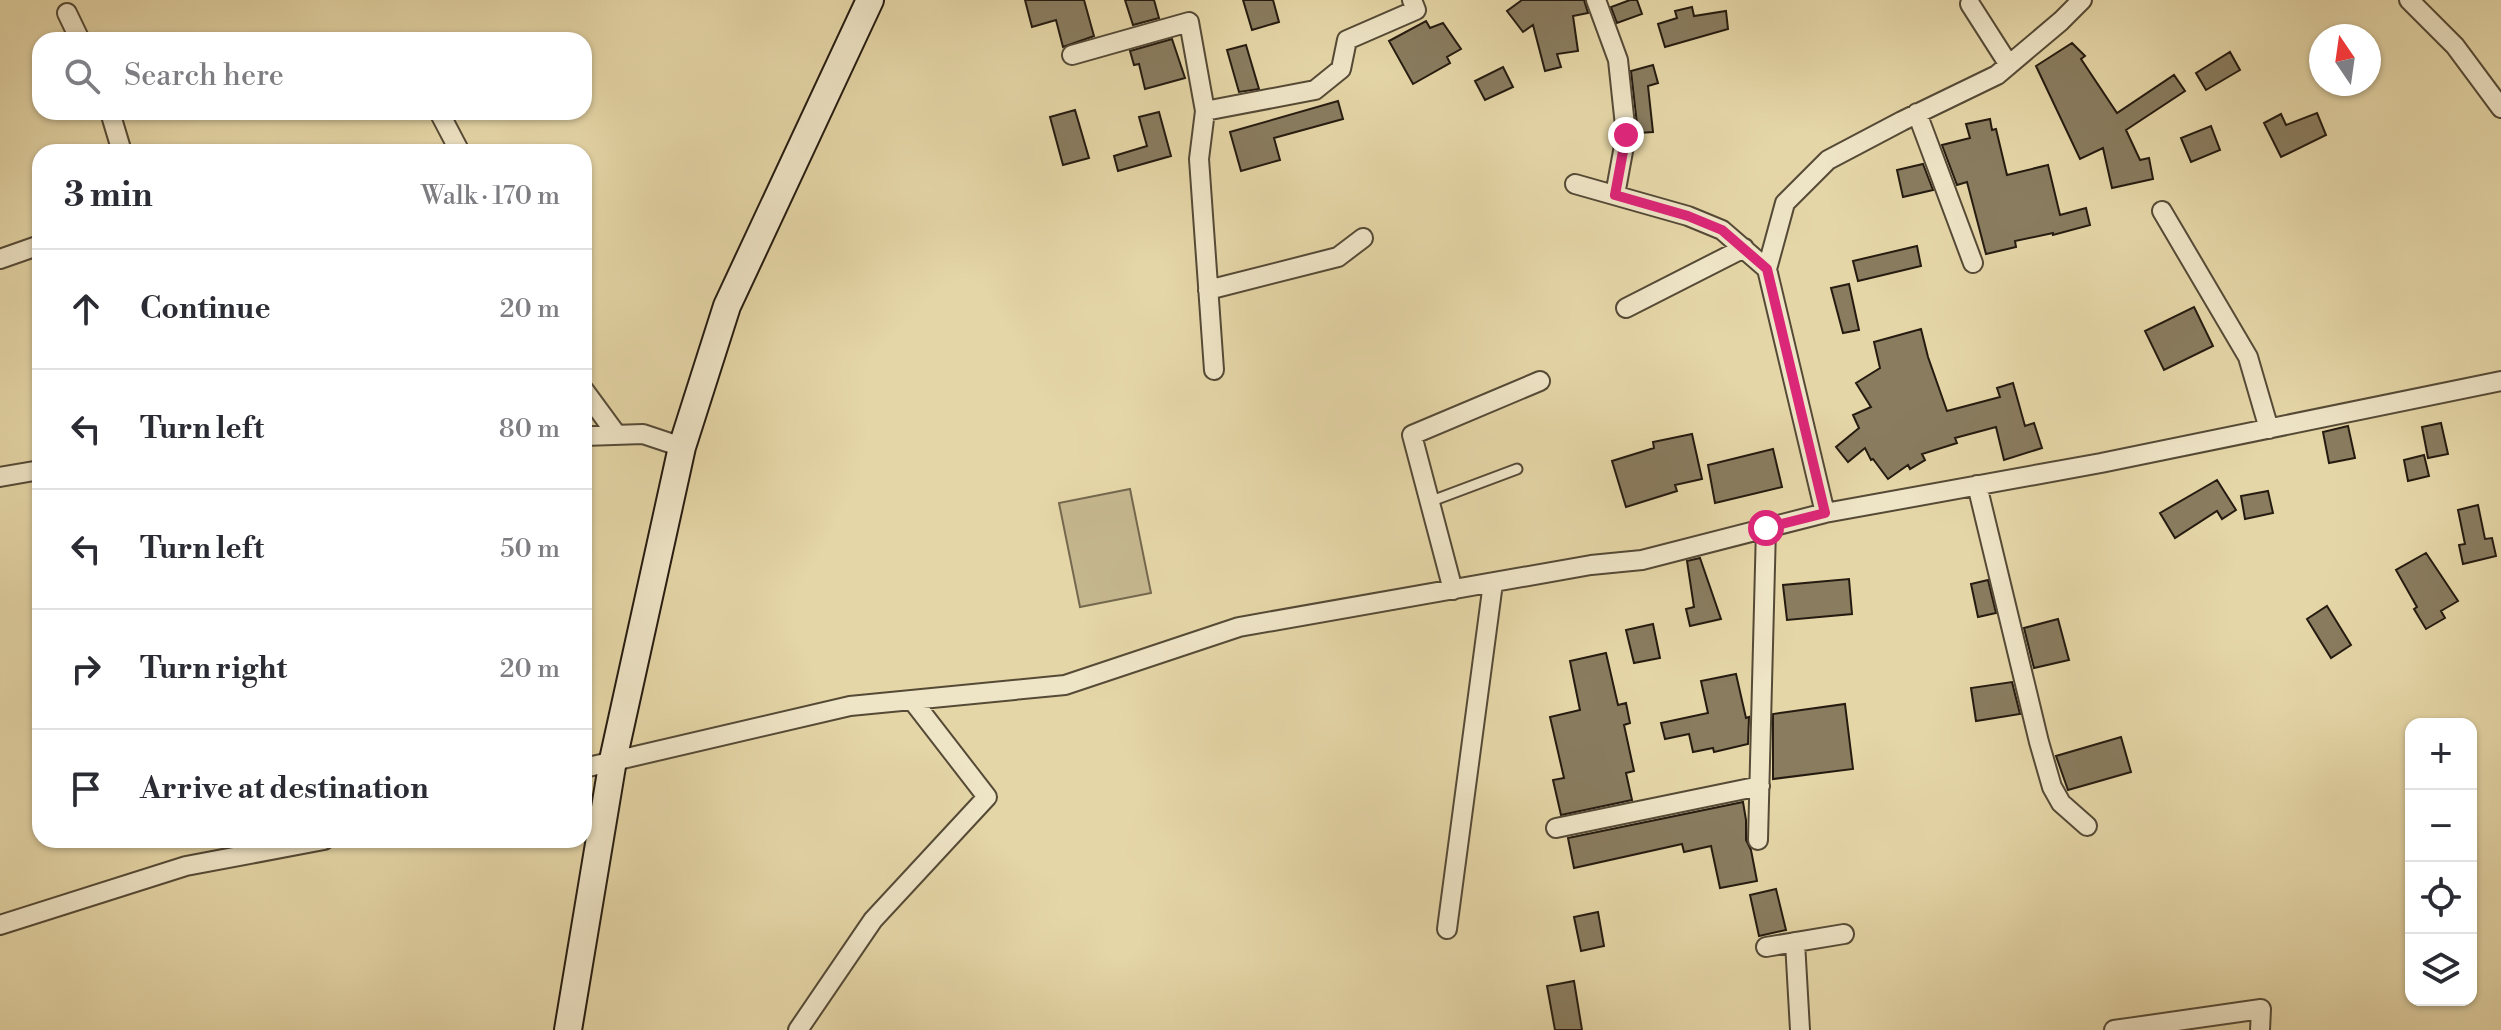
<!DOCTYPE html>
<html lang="en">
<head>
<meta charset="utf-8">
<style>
	body { margin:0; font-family:"Libre Bodoni",serif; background:#f7f7f7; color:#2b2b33 }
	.controls { position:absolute; right:24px; bottom:24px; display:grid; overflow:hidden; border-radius:16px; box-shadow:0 2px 6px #0004 }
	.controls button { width:72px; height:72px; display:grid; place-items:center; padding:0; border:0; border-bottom:2px solid #e1e1e2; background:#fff; color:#2b2b33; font:40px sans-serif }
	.compass { position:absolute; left:2309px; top:24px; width:72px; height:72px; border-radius:50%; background:#fff; box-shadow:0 2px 6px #0004; rotate:347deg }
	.stop { position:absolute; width:24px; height:24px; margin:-18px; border:6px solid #db2777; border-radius:50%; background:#fff }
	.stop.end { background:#db2777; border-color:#fff; box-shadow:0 2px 8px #0008 }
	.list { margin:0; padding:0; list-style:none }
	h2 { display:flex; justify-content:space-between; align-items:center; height:104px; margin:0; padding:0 32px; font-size:34px }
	h2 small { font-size:26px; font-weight:400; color:#7c7c81 }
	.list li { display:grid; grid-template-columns:52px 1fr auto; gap:24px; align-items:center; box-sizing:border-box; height:120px; padding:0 32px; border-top:2px solid #e1e1e2 }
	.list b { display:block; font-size:30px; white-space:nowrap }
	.list em { font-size:26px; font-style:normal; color:#7c7c81 }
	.icon { flex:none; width:44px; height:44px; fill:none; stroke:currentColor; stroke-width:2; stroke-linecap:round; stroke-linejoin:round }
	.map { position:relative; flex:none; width:2501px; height:1030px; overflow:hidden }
	.search { position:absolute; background:#fff; box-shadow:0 2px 6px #0004; left:32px; top:32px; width:560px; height:88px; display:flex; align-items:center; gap:20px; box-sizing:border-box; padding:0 28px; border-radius:24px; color:#7c7c81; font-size:30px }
	.panel { position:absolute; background:#fff; box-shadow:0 2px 6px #0004; left:32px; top:144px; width:560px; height:704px; border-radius:24px }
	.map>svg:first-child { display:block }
	.garden { fill:#c4b68d; stroke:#74684e; stroke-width:2 }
	.building { fill:#897c5f; stroke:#251b10; stroke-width:2 }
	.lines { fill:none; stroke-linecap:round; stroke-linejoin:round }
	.lane-casing { stroke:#554a36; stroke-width:13 }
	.street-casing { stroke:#554a36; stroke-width:22 }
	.secondary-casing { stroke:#251b10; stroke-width:30 }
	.lane { stroke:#eee4c6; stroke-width:9 }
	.street { stroke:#eee4c6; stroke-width:18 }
	.secondary { stroke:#eee4c6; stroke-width:26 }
	.route { stroke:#db2777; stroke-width:10 }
</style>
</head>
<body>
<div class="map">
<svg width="2501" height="1030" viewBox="0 0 2501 1030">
	<rect width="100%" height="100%" fill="#e5d6a7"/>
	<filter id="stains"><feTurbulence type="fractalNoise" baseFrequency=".0025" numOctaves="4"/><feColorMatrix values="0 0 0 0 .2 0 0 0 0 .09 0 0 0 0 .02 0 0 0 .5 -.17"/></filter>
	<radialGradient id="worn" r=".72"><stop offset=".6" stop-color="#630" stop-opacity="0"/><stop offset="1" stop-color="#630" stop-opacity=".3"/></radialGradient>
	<path class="garden" d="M1130,489L1151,593L1080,607L1059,503Z"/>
	<path class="building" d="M1025,0H1084L1094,36L1063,47L1056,20L1032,27Z
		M1125,0H1154L1159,18L1133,25Z
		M1243,0H1273L1279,22L1252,30Z
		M1522,0H1584L1588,13L1573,16L1578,51L1557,54L1561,67L1545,71L1533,25L1523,32L1507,11Z
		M1630,0H1637L1642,14L1617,23L1611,7Z
		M1692,7L1694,16L1726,11L1728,29L1665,47L1658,24L1677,18L1675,11Z
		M1426,21L1430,28L1443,23L1461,49L1447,57L1450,63L1413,84L1389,41Z
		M1172,39L1185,78L1145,89L1139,64L1134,65L1130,51Z
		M2072,43L2085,56L2081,59L2117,113L2174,75L2185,91L2126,130L2140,160L2149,158L2153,179L2112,188L2103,148L2080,159L2036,66Z
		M1246,45L1259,89L1239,92L1227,50Z
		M2230,52L2240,70L2206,90L2196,73Z
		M1653,65L1658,83L1648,86L1653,132L1638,133L1631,71Z
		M1503,67L1513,87L1485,100L1475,81Z
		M1338,101L1343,119L1274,138L1280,160L1241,171L1230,132Z
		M1075,110L1089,158L1063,165L1050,117Z
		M1159,112L1171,156L1118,171L1114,156L1147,146L1139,117Z
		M2317,113L2326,135L2281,157L2264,123L2281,114L2286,125Z
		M1990,119L1992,130L1996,129L2007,175L2048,165L2060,215L2086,208L2090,225L2053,235V233L2015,241L2016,247L1986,254L1967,182L1957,185L1942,145L1970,138L1966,124Z
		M2211,126L2220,150L2191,162L2181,138Z
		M1923,164L1933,190L1903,197L1897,170Z
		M1917,246L1921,266L1858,281L1853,261Z
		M1849,284L1859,330L1843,333L1831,288Z
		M2194,307L2213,346L2164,370L2145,331Z
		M1921,329L1928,357L1947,411L2000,397L1997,388L2013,383L2025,426L2034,423L2042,448L2004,460L1996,427L1955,438L1957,443L1922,454L1925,460L1910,469L1908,465L1888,479L1873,459L1871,460L1865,448L1848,462L1836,447L1859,428L1853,415L1871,407L1856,383L1880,368L1874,342Z
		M2441,423L2448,454L2428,458L2422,427Z
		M2348,426L2355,458L2329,463L2323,432Z
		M1692,434L1702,479L1675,485L1677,491L1626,507L1612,461L1654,448L1653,442Z
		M1773,449L1782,487L1715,503L1708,465Z
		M2424,455L2429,476L2408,481L2404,460Z
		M2217,480L2236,510L2222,519L2217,511L2175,538L2160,513Z
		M2268,491L2273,513L2245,519L2241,496Z
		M2478,505L2485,539L2492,538L2496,556L2463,564L2459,545L2465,544L2458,510Z
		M2426,553L2458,601L2441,611L2445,618L2426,629L2414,609L2417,607L2396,570Z
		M1700,558L1721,619L1690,626L1686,609L1694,607L1687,561Z
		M1849,579L1852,614L1787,620L1783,585Z
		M1988,580L1996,613L1978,617L1971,584Z
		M2327,606L2351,645L2331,658L2307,619Z
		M2058,619L2069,660L2034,668L2024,628Z
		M1653,624L1660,658L1634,663L1626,630Z
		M1606,653L1618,705L1626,703L1630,723L1624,725L1634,771L1626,773L1632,800L1561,815L1553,780L1564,778L1550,717L1580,710L1570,661Z
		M1736,674L1746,718L1749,717L1748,744L1714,752L1713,748L1693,752L1689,734L1665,739L1661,723L1708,713L1701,681Z
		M2012,682L2020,714L1976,721L1971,688Z
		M1845,704L1853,769L1773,779V714Z
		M2121,737L2131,772L2068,790L2056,756Z
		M1743,802L1746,820V840L1751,850L1757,881L1720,888L1711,846L1684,852L1682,844L1574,868L1568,838Z
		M1776,889L1786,930L1759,936L1750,895Z
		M1598,912L1604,946L1581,951L1574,917Z
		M1574,981L1582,1030H1555L1547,986Z"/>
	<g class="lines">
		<g class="lane-casing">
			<path id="lane" d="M1429,502L1517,469"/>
		</g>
		<g class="street-casing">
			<path id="street" d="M1596,0L1618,60L1626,135L1615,195
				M2409,0L2455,46L2501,108
				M1970,4L2009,65
				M67,13L80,40
				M1072,55L1189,22L1205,111L1199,159L1214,370
				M1205,111L1315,90L1341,69L1347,40L1416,10L1412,0
				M110,112L122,152
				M439,112L460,152
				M1917,113L1973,263
				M1575,184L1688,216L1722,230L1767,269
				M2162,211L2248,357L2269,429
				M0,259L40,245
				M1208,290L1338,257L1363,238
				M1626,308L1744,248
				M584,390L617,435
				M584,436L643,434L682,447
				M0,477L40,470
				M1977,485L2039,742L2052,787L2061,803L2087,826
				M1825,513L1767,269L1785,203L1828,160L1902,121L1997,75L2061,21L2082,0
				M1453,590L1412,435L1540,381
				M584,768L850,706L1065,685L1239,627L1591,565L1642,560L1825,513L2101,463L2501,381
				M1556,828L1760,786
				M1758,840L1766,528
				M0,925L186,866L324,840
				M1447,929L1493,583
				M1795,942L1800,1030
				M1766,947L1844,934
				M798,1030L873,920L987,797L912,700
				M2114,1030L2261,1009L2260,1030"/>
		</g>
		<g class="secondary-casing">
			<path id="secondary" d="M568,1030L613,760L682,447L727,306L870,0"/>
		</g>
		<use href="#lane" class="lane"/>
		<use href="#street" class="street"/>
		<use href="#secondary" class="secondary"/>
	</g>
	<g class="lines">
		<path class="route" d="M1626,135L1615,195L1688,216L1722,230L1767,269L1825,513L1766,528"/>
	</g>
	<rect width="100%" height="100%" filter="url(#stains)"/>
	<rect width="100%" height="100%" fill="url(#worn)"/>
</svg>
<div class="controls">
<button>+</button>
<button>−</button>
<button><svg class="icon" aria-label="locate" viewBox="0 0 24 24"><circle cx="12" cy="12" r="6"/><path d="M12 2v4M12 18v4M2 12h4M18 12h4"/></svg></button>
<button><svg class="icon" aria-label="layers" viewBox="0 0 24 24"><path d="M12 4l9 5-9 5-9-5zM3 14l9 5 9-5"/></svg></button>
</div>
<svg class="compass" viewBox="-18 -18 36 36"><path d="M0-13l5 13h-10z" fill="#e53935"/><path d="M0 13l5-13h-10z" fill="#7c7c81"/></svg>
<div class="stop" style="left:1766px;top:528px"></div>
<div class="stop end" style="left:1626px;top:135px"></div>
<div class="search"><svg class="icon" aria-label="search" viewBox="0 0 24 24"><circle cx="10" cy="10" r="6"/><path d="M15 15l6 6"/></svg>Search here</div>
<section class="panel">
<h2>3 min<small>Walk · 170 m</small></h2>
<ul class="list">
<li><svg class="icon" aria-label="ahead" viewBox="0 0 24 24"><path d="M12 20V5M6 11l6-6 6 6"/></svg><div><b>Continue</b></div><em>20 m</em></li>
<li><svg class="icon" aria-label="left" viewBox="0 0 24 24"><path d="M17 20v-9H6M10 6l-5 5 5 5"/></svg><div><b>Turn left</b></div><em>80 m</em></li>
<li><svg class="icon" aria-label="left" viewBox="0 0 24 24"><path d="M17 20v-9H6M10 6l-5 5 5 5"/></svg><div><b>Turn left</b></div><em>50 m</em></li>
<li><svg class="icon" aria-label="right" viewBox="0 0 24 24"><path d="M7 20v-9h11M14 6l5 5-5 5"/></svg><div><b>Turn right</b></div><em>20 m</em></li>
<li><svg class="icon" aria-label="arrive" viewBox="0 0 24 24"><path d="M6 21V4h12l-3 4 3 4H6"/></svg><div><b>Arrive at destination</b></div></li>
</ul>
</section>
</div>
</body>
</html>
